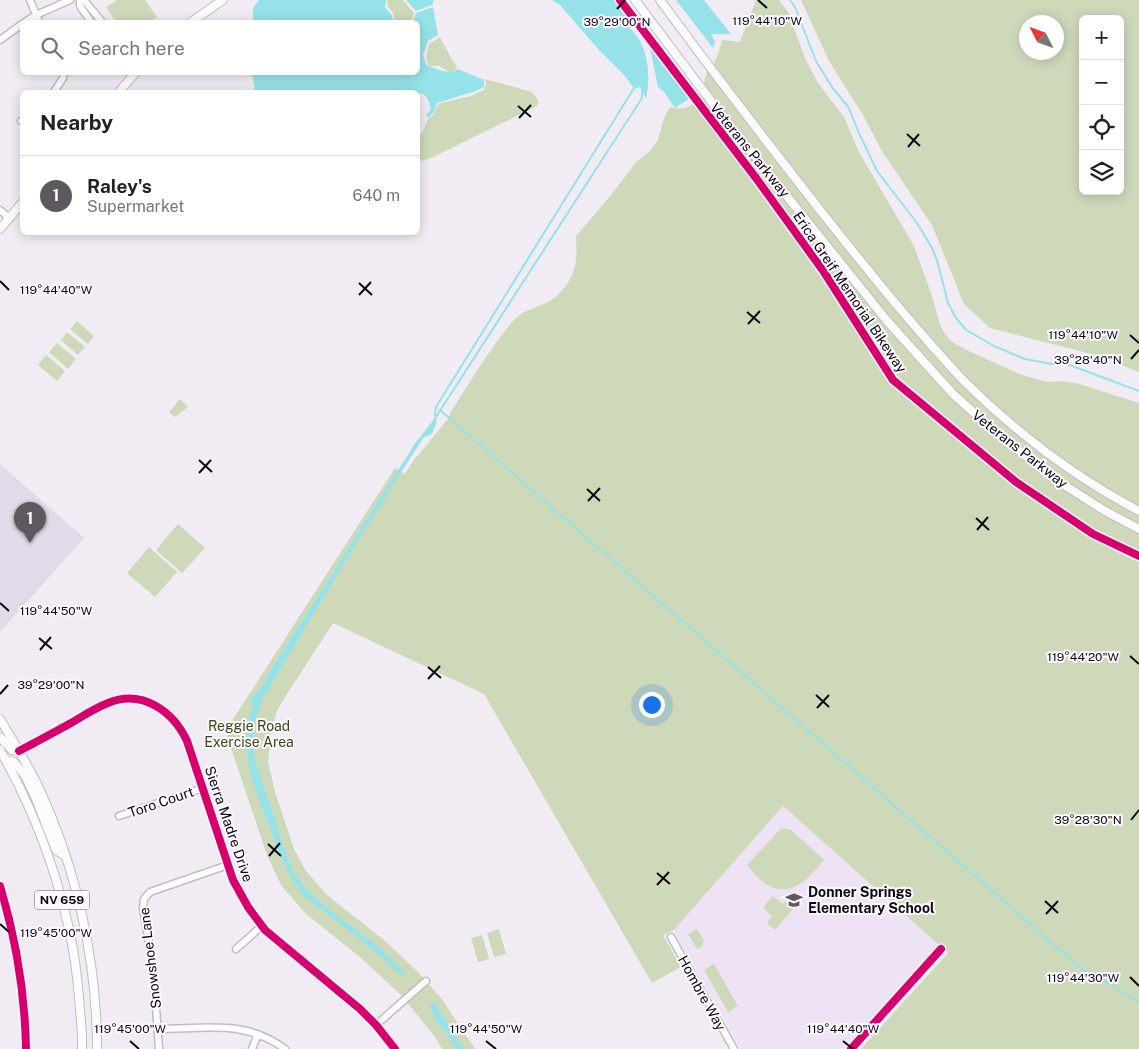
<!DOCTYPE html>
<html lang="en">
<head>
<meta charset="utf-8">
<style>
	body { margin:0; font-family:"Public Sans",sans-serif; background:#f6f6f6; color:#222 }
	.controls { position:absolute; right:15px; top:15px; display:grid; overflow:hidden; border-radius:8px; box-shadow:0 2px 12px #0003 }
	.controls button { width:45px; height:45px; display:grid; place-items:center; padding:0; border:0; border-bottom:1px solid #e0e0e0; background:#fff; color:#222; font:25px sans-serif }
	.compass { position:absolute; left:1019px; top:15px; width:45px; height:45px; border-radius:50%; background:#fff; box-shadow:0 2px 12px #0003; rotate:312deg }
	.you { position:absolute; left:651px; top:704px; width:18px; height:18px; margin:-12px; border:4px solid #fff; border-radius:50%; background:#1a73e8; box-shadow:0 0 0 8px #1a73e833 }
	.badge { display:grid; place-items:center; width:32px; height:32px; border-radius:50%; background:#5d595f; color:#fff; font-size:16px; font-weight:700 }
	.pin { position:absolute; translate:-50% -41px; filter:drop-shadow(0 1px 2px #0008) }
	.pin::after { content:''; position:absolute; top:26px; width:18px; height:15px; background:inherit; clip-path:polygon(0 0,100% 0,50% 100%) }
	.list { margin:0; padding:0; list-style:none }
	h2 { display:flex; justify-content:space-between; align-items:center; height:65px; margin:0; padding:0 20px; font-size:21px }
	h2 small { font-size:16px; font-weight:400; color:#767676 }
	.list li { display:grid; grid-template-columns:32px 1fr auto; gap:15px; align-items:center; box-sizing:border-box; height:80px; padding:0 20px; border-top:1px solid #e0e0e0 }
	.list b { display:block; font-size:19px; white-space:nowrap }
	.list p { margin:0; font-size:16px; white-space:nowrap; color:#767676 }
	.list em { font-size:16px; font-style:normal; color:#767676 }
	.icon { flex:none; width:28px; height:28px; fill:none; stroke:currentColor; stroke-width:2; stroke-linecap:round; stroke-linejoin:round }
	.map { position:relative; flex:none; width:1139px; height:1049px; overflow:hidden }
	.search { position:absolute; background:#fff; box-shadow:0 2px 12px #0003; left:20px; top:20px; width:400px; height:55px; display:flex; align-items:center; gap:12px; box-sizing:border-box; padding:0 18px; border-radius:8px; color:#767676; font-size:19px }
	.panel { position:absolute; background:#fff; box-shadow:0 2px 12px #0003; left:20px; top:90px; width:400px; height:145px; border-radius:8px }
	.map>svg:first-child { display:block }
	.commercial { fill:#e3dae9 }
	.built { fill:#eee3f4 }
	.green { fill:#ced9ba; fill-rule:evenodd }
	.water { fill:#95e3e9 }
	.lines { fill:none; stroke-linecap:round; stroke-linejoin:round }
	.stream { stroke:#95e3e9; stroke-width:2 }
	.minor-casing { stroke:#c2bdc4; stroke-width:9 }
	.major-casing { stroke:#c2bdc4; stroke-width:10 }
	.minor { stroke:#fdfcfd; stroke-width:6 }
	.major { stroke:#fdfcfd; stroke-width:8 }
	.cycleway-casing { stroke:#fcf7fe; stroke-width:11 }
	.cycleway { stroke:#d6006c; stroke-width:8 }
	.ticks { fill:none; stroke:#0d0a0f; stroke-width:2 }
	.labels { text-anchor:middle; dominant-baseline:central; stroke-width:4; stroke-linejoin:round; paint-order:stroke }
	.shield { fill:#fcf7fe; stroke:#555157; stroke-width:1 }
	.shield-label { font-size:12px; font-weight:bold; fill:#0d0a0f }
	.street-label { font-size:14px; fill:#0d0a0f; stroke:#fcf7fe }
	.park-label { font-size:14px; fill:#384912; stroke:#fcf7fe }
	.poi-label { font-size:14px; font-weight:bold; fill:#0d0a0f; stroke:#fcf7fe; text-anchor:start }
	.ticks-label { font-size:12px; text-anchor:middle; fill:#0d0a0f; stroke:#fcf7fe; stroke-width:4; stroke-linejoin:round; paint-order:stroke }
</style>
</head>
<body>
<div class="map">
<svg width="1139" height="1049" viewBox="0 0 1139 1049">
	<rect width="100%" height="100%" fill="#f1ebf4"/>
	<path class="commercial" d="M0,464L84,538L0,632Z"/>
	<path class="built" d="M783,806L938,944L843,1049H741L674,930Z"/>
	<path class="green" d="M117,0H145L157,17L150,22H116L106,7Z
		M387,0H403L414,13L413,17L410,22H396L393,13L388,7Z
		M756,0H779L788,12L805,58L818,83L844,117L859,152L914,246L932,296L940,325L945,334L952,342L969,351L1019,374L1047,382L1061,381L1076,383L1139,403V1049H861L948,953L783,806L674,930L663,935L681,967L652,983L484,694L333,623L287,694L277,711L271,731L268,762L275,792L294,849L306,871L328,896L384,940L416,970L441,998L475,1049H442L435,1037L401,995L361,958L305,913L281,885L267,855L226,733L213,730L232,721L395,468L405,474L414,460L449,418L450,413C469,384 487,353 509,326C520,311 528,311 544,304C561,297 575,277 576,259C577,251 576,244 576,236L612,194L636,162L650,151L658,140L664,118L670,107C681,111 694,107 700,95C704,88 704,80 707,72C709,69 712,66 714,63C718,56 720,47 722,40L740,42Z
		M801,0H1139V372L1099,356L990,328L964,304L932,225L882,151L863,115L829,61ZM1083,19H1120V191H1083ZM1026,22H1056V52H1026Z
		M440,37L451,58L457,67L453,72H449L439,66H429C424,57 428,53 429,44Z
		M485,79L532,92L538,100L537,106L431,158L418,162V136L422,133L428,119L433,115L437,106L440,103L471,96L484,90L486,84Z
		M77,321L94,336L88,344L70,329Z
		M67,332L85,347L78,355L61,340Z
		M57,343L76,359L68,369L49,352Z
		M46,355L65,371L57,381L38,365Z
		M180,399L188,407L175,417L169,412Z
		M178,524L205,548L182,573L156,550Z
		M149,547L177,572L155,597L127,573Z
		M781,828L790,829L824,860C818,867 812,874 806,880C803,883 799,884 796,886C774,896 759,881 747,865Z
		M773,896L781,903L792,901L794,908L775,930L767,923L772,916L764,909L765,904Z
		M499,929L506,954L494,957L487,933Z
		M697,929L704,940L702,946L697,949L688,934Z
		M482,935L489,959L478,962L471,938Z
		M714,964L738,1006L728,1012L704,970Z"/>
	<path class="water" d="M259,0H386L385,7L392,16L394,22H253V8Z
		M406,0H434L432,5L416,11Z
		M552,0H619L692,97L675,108L664,92L658,87L649,43L635,24L630,28C633,32 637,36 640,41C649,58 650,81 646,99L640,86L634,88L624,75L599,50L560,5Z
		M676,0H704L731,34H711L715,42L713,48Z
		M433,7L438,35L428,41L423,55L426,65C436,68 449,76 458,69L484,80V87L476,91L437,103L434,112L428,118L426,115L431,109L428,99L422,93L418,94V92H255L252,73L418,72V22H411L414,19L416,13Z
		M435,418L437,420L432,434L424,437L379,506L264,696L257,715L253,732L254,754L257,767C263,786 270,804 276,822C283,844 288,867 303,885C333,919 377,938 405,974L402,976L366,944L304,896L291,878L275,845L276,843C260,800 234,752 253,706L252,703L249,700L261,688L271,670L414,445Z
		M431,1004H436L438,1008L464,1049H457C452,1041 429,1011 429,1005Z"/>
	<g class="lines">
		<path class="stream" d="M790,0L795,7L816,61L832,87L849,108L858,131L877,171L917,223L932,248L937,260L948,303L956,318L966,330L994,346L1025,359L1052,364H1067L1139,391
			M440,410L1083,970L1105,981L1139,1002
			M435,415L436,407L634,88L640,86
			M434,420L642,98V88
			M370,521L386,496"/>
		<g class="minor-casing">
			<path id="minor" d="M30,0L39,22
				M80,0V6L91,22
				M84,0L102,22
				M25,22L36,15L70,0
				M0,40L22,24
				M54,92L63,78L64,72
				M21,121H22
				M0,210L9,218
				M19,751C36,742 53,733 71,723C83,716 95,708 108,703C142,689 173,711 187,741L233,880L248,907L265,930L360,1009L376,1025L395,1049
				M119,816L203,788
				M0,886C16,939 25,993 26,1049
				M671,937L734,1049
				M236,949L262,926
				M376,1025L426,981
				M158,1029C204,1029 245,1019 285,1049
				M159,1049L153,966L143,908L144,899L150,892L228,865
				M252,1049L258,1034
				M851,1049L941,949"/>
		</g>
		<g class="major-casing">
			<path id="major" d="M635,0L720,113L888,322L953,394L1001,437L1058,481L1105,511L1139,529
				M660,0C712,71 766,141 820,210C857,257 894,303 933,347C944,359 955,372 966,383C1017,433 1076,478 1139,511
				M191,22L223,0
				M119,92L136,72
				M0,229L22,203
				M0,719C13,741 27,763 38,786C76,867 97,959 97,1049
				M0,737L12,750L19,751
				M0,750C35,812 60,878 73,949C78,977 80,1007 82,1036V1049
				M6,760L14,762L26,777L36,799L56,850L64,855"/>
		</g>
		<use href="#minor" class="minor"/>
		<use href="#major" class="major"/>
		<g class="cycleway-casing">
			<path id="cycleway" d="M620,0L756,178L824,272L893,380L1016,482L1093,534L1139,556
				M19,751C36,742 53,733 71,723C83,716 95,708 108,703C142,689 173,711 187,741L233,880L248,907L265,930L360,1009L376,1025L395,1049
				M0,886C16,939 25,993 26,1049
				M851,1049L941,949"/>
		</g>
		<use href="#cycleway" class="cycleway"/>
	</g>
	<path class="ticks" d="M758,0L767,8M617,9L625,0M518,106L531,117M519,118L531,105M907,134L920,146M908,147L919,134M0,281L9,290M359,283L372,295M359,295L371,282M747,312L760,323M748,324L760,311M1130,335L1139,343M1131,359L1139,350M199,460L212,472M199,473L211,460M587,489L600,501M588,501L600,488M976,518L989,530M977,530L988,517M0,603L9,611M39,638L52,649M40,650L51,637M1130,656L1139,664M428,667L441,678M428,679L440,666M0,694L8,685M816,695L829,707M817,708L829,695M1131,820L1139,810M268,844L281,856M269,856L280,843M657,873L670,884M657,885L669,872M1045,901L1058,913M1046,914L1058,901M0,924L9,932M1130,977L1139,986M130,1041L139,1049M486,1041L496,1049M843,1041L853,1049"/>
	<defs>
		<g id="school-bare" transform="scale(1.35)"><path d="M0-5L7-2L0 1L-7-2ZM-4 1L0 2.5L4 1V4Q0 6-4 4Z" fill="#5d595f" stroke="#fcf7fe" stroke-width="2.5" paint-order="stroke"/></g>
	</defs>
	<g fill-rule="evenodd">
		<use href="#school-bare" x="794" y="900"/>
	</g>
	<g class="labels">
		<rect class="shield" x="34.5" y="890.5" width="55" height="19" rx="4"/>
		<g class="shield-label">
			<text x="62" y="900">NV 659</text>
		</g>
		<g class="street-label">
			<text transform="translate(750 150) rotate(51)">Veterans Parkway</text>
			<text transform="translate(850 292) rotate(56)">Erica Greif Memorial Bikeway</text>
			<text transform="translate(1020 449) rotate(38)">Veterans Parkway</text>
			<text transform="translate(161 802) rotate(-19)">Toro Court</text>
			<text transform="translate(229 824) rotate(71)">Sierra Madre Drive</text>
			<text transform="translate(150 958) rotate(-97)">Snowshoe Lane</text>
			<text transform="translate(702 993) rotate(61)">Hombre Way</text>
		</g>
		<g class="park-label">
			<text x="249" y="726">Reggie Road<tspan x="249" dy="16">Exercise Area</tspan></text>
		</g>
		<g class="poi-label">
			<text x="808" y="892">Donner Springs<tspan x="808" dy="16">Elementary School</tspan></text>
		</g>
	</g>
	<g class="ticks-label">
		<text x="767" y="25">119°44'10"W</text>
		<text x="617" y="26">39°29'00"N</text>
		<text x="56" y="294">119°44'40"W</text>
		<text x="1083" y="339">119°44'10"W</text>
		<text x="1088" y="364">39°28'40"N</text>
		<text x="56" y="615">119°44'50"W</text>
		<text x="1083" y="661">119°44'20"W</text>
		<text x="51" y="689">39°29'00"N</text>
		<text x="1088" y="824">39°28'30"N</text>
		<text x="56" y="937">119°45'00"W</text>
		<text x="1083" y="982">119°44'30"W</text>
		<text x="130" y="1033">119°45'00"W</text>
		<text x="486" y="1033">119°44'50"W</text>
		<text x="843" y="1033">119°44'40"W</text>
	</g>
</svg>
<div class="controls">
<button>+</button>
<button>−</button>
<button><svg class="icon" aria-label="locate" viewBox="0 0 24 24"><circle cx="12" cy="12" r="6"/><path d="M12 2v4M12 18v4M2 12h4M18 12h4"/></svg></button>
<button><svg class="icon" aria-label="layers" viewBox="0 0 24 24"><path d="M12 4l9 5-9 5-9-5zM3 14l9 5 9-5"/></svg></button>
</div>
<svg class="compass" viewBox="-18 -18 36 36"><path d="M0-13l5 13h-10z" fill="#e53935"/><path d="M0 13l5-13h-10z" fill="#767676"/></svg>
<div class="you"></div>
<div class="pin badge" style="left:30px;top:543px">1</div>
<div class="search"><svg class="icon" aria-label="search" viewBox="0 0 24 24"><circle cx="10" cy="10" r="6"/><path d="M15 15l6 6"/></svg>Search here</div>
<section class="panel">
<h2>Nearby<small></small></h2>
<ul class="list">
<li><span class="badge">1</span><div><b>Raley's</b><p>Supermarket</p></div><em>640 m</em></li>
</ul>
</section>
</div>
</body>
</html>
